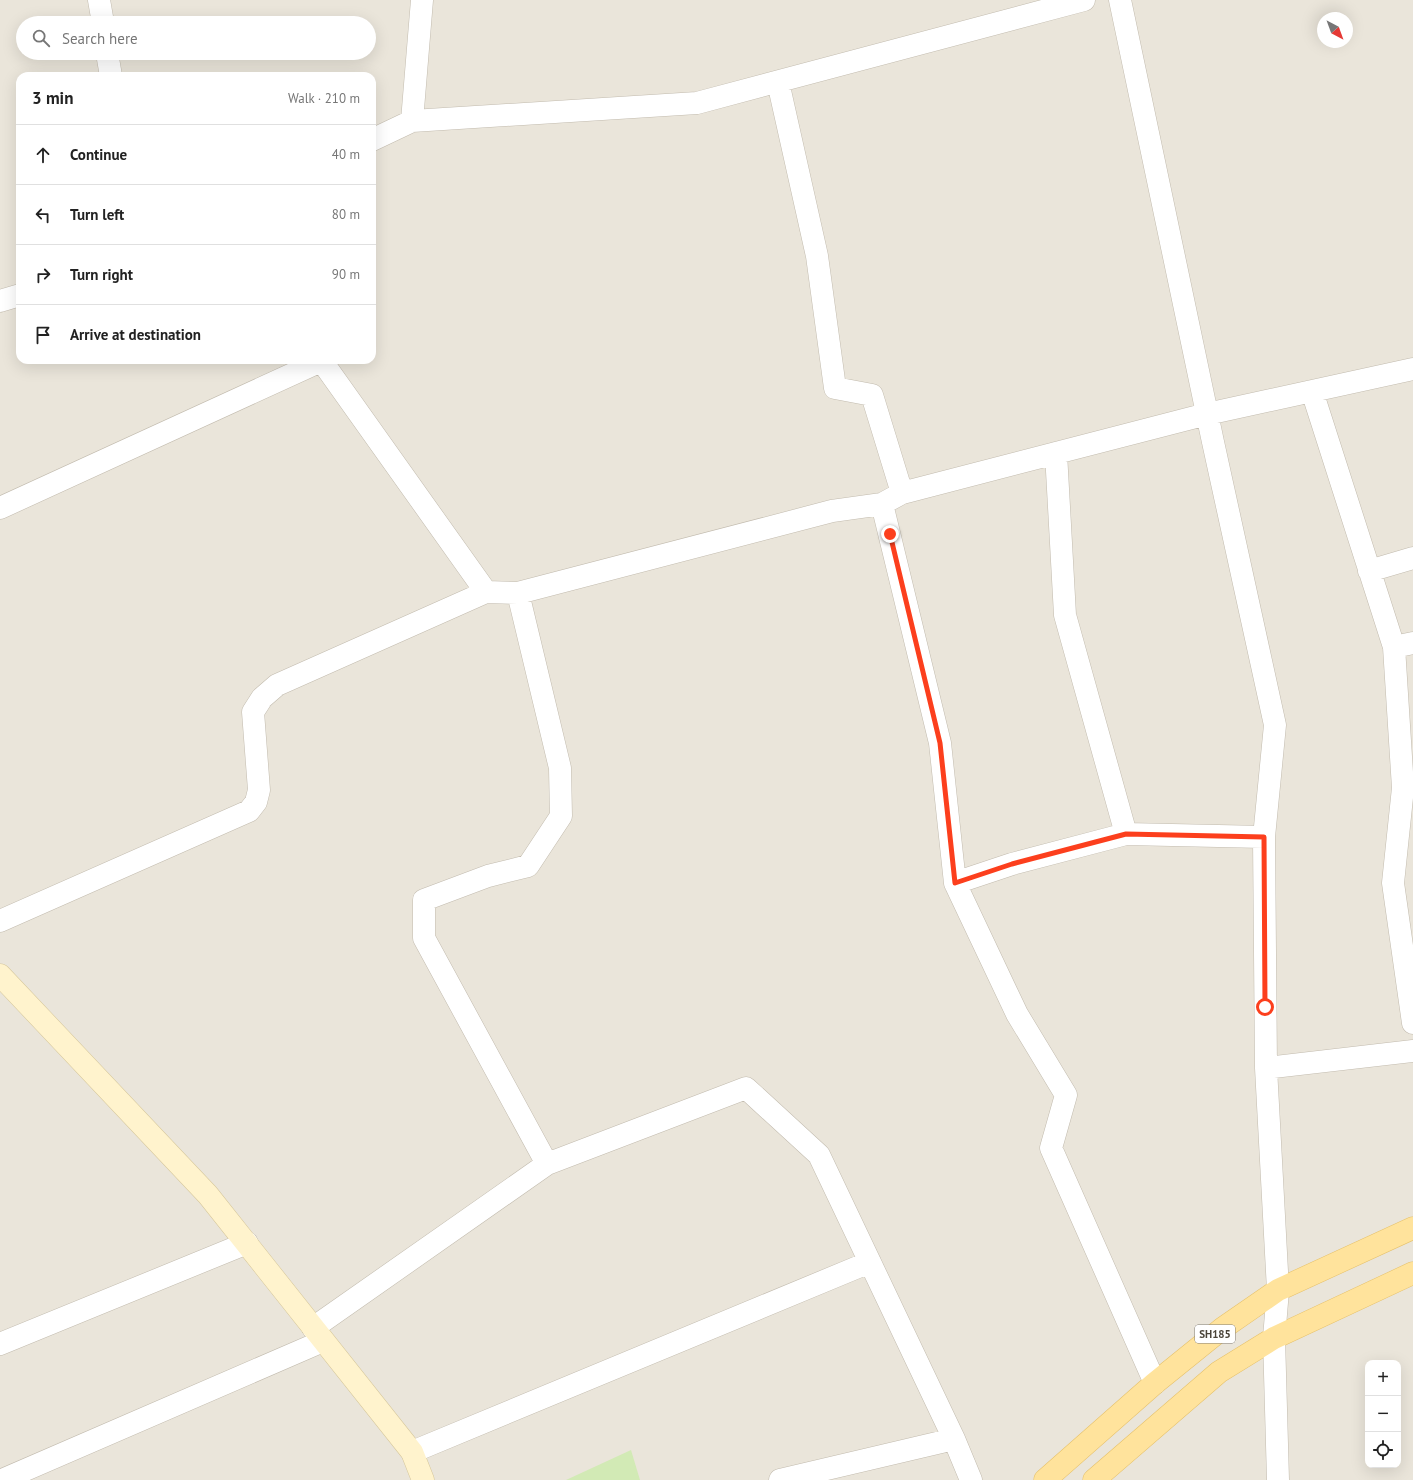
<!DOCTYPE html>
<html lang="en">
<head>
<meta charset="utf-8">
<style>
	body { margin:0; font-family:"PT Sans",sans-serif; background:#f6f6f6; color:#222 }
	.controls { position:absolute; right:12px; bottom:12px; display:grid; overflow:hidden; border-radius:8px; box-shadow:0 4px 16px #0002 }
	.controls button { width:36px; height:36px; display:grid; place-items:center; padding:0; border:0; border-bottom:1px solid #e0e0e0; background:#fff; color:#222; font:20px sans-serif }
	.compass { position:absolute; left:1317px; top:12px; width:36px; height:36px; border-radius:50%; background:#fff; box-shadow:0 4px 16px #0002; rotate:139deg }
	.stop { position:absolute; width:12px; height:12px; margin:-9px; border:3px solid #fc3f1d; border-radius:50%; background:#fff }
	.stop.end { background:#fc3f1d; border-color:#fff; box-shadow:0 1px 4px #0008 }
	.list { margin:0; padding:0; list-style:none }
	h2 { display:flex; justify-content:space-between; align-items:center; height:52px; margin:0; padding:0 16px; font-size:17px }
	h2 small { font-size:13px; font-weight:400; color:#767676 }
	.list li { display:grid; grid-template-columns:26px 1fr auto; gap:12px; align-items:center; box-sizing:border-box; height:60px; padding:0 16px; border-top:1px solid #e0e0e0 }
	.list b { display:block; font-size:15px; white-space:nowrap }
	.list em { font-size:13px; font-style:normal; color:#767676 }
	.icon { flex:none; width:22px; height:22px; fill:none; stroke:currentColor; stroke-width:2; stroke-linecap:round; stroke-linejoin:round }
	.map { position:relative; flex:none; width:1413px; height:1480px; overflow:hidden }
	.search { position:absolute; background:#fff; box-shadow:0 4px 16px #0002; left:16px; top:16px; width:360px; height:44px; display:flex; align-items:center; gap:10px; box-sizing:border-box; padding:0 14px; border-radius:22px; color:#767676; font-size:15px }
	.panel { position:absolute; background:#fff; box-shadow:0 4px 16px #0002; left:16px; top:72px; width:360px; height:292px; border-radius:12px }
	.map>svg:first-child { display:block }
	.residential { fill:#eae5da; fill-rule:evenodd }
	.green { fill:#d2eab5 }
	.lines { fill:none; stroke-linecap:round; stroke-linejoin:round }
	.street-casing { stroke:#c2bbae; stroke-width:23 }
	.secondary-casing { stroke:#d6c79b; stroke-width:23 }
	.primary-casing { stroke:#e6c16a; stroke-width:23 }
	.street { stroke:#fff; stroke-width:22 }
	.secondary { stroke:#fff3cd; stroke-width:22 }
	.primary { stroke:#ffe39c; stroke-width:22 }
	.route { stroke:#fc3f1d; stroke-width:5 }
	.labels { text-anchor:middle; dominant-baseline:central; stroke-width:3; stroke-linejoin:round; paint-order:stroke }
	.shield { fill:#fff; stroke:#817c74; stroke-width:1 }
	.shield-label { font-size:11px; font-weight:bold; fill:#4b4439 }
</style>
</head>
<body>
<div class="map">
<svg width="1413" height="1480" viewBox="0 0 1413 1480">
	<rect width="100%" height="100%" fill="#f6f3ec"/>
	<path class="residential" d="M0,0H1413V1480H0ZM1323,18H1347V42H1323ZM23,23H369V53H23ZM20,76H372V360H20ZM1368,1363H1398V1465H1368Z"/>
	<path class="green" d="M631,1450L640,1480H566Z"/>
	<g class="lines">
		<g class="street-casing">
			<path id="street" d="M99,0L103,23
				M1120,0L1213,442L1275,725L1264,837L1266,1068L1278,1290L1274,1338L1278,1480
				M107,53L111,76
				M778,82L817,256L835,388L872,395L902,493
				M412,121L422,0
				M372,140L412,121L697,103L1084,0
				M0,301L20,295
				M321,360L486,592
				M1312,391L1394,647
				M1056,453L1065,615L1126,834
				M882,504L940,743L955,883L1017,1014L1066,1095L1051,1148L1155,1383
				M0,508L321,361
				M1369,571L1413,558
				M518,593L560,768L561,816L528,866L488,876L424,900V938L547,1164
				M1413,643L1394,647L1403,788L1393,883L1413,1023
				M955,883L1012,864L1126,834L1264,837
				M0,921L249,811L256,802L259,790L253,712L262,698L277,685L486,592L518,593L832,511L882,504L902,493L1207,414L1413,369
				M1266,1068L1413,1051
				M313,1328L547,1164L746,1088L819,1155L954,1439L971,1480
				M0,1344L247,1243
				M412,1452L870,1262
				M2,1480L323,1341
				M780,1480L954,1439"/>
		</g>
		<g class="secondary-casing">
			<path id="secondary" d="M0,975L208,1195L412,1452L423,1480"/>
		</g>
		<g class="primary-casing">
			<path id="primary" d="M1045,1480L1155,1383L1223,1328L1278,1290L1413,1228
				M1094,1480L1219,1372L1274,1338L1413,1273"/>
		</g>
		<use href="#street" class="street"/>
		<use href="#secondary" class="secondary"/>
		<use href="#primary" class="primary"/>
	</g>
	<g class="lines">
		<path class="route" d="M890,534L940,743L955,883L1012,864L1126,834L1264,837L1265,1007"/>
	</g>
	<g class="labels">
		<rect class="shield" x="1195" y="1325" width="40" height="18" rx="3"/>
		<g class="shield-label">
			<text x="1215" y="1334">SH185</text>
		</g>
	</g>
</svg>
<div class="controls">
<button>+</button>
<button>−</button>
<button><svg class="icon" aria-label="locate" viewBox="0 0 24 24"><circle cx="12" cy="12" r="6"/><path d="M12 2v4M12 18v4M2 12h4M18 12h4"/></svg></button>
</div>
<svg class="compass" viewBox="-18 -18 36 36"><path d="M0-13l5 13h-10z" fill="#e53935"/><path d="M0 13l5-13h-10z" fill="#767676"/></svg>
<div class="stop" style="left:1265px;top:1007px"></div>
<div class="stop end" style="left:890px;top:534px"></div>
<div class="search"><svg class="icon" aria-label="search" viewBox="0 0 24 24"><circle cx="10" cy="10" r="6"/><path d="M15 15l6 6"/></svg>Search here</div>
<section class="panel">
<h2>3 min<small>Walk · 210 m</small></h2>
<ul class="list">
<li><svg class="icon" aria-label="ahead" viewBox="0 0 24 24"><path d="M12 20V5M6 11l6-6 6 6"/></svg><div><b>Continue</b></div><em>40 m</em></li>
<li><svg class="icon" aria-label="left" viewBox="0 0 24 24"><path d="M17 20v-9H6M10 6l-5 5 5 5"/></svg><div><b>Turn left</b></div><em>80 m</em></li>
<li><svg class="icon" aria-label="right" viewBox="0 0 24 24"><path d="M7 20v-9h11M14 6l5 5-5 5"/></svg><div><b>Turn right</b></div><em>90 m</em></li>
<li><svg class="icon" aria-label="arrive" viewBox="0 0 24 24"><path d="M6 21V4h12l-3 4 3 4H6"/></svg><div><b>Arrive at destination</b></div></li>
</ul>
</section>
</div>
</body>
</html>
